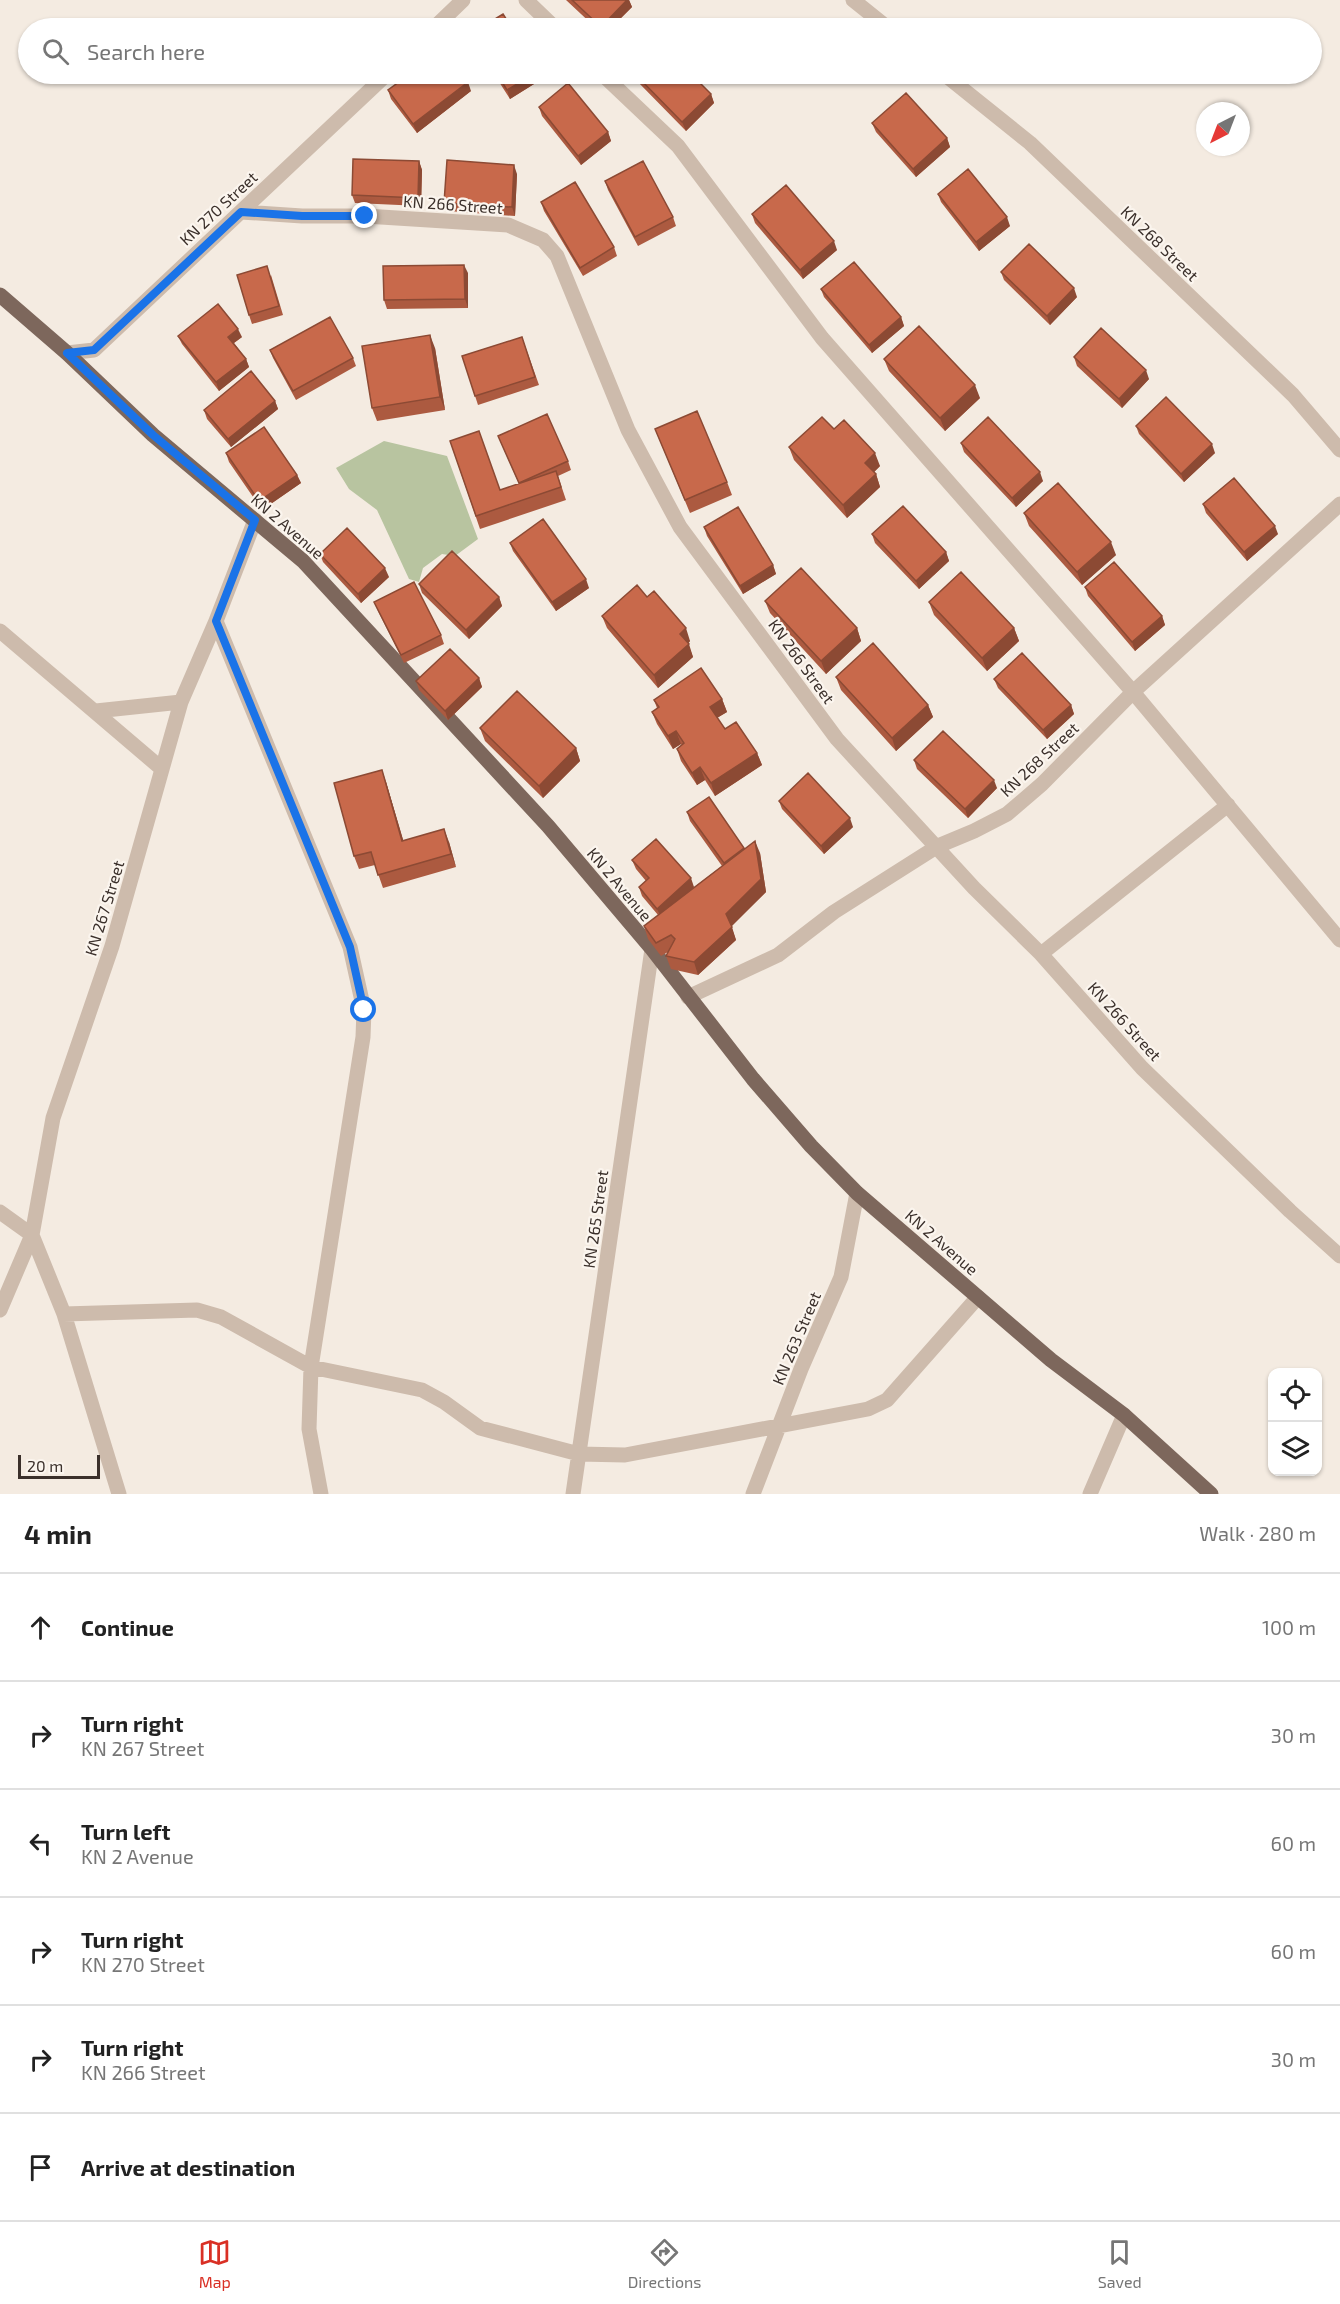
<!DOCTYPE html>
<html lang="en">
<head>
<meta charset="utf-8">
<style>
	body { margin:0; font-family:"Exo 2",sans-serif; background:#f2f2f2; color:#222 }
	.controls { position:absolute; right:18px; bottom:18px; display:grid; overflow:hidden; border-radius:12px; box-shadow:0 2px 4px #0004 }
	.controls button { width:54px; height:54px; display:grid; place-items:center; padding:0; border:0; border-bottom:2px solid #e0e0e0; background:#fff; color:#222; font:30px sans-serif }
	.compass { position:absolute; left:1196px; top:102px; width:54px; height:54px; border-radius:50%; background:#fff; box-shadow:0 2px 4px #0004; rotate:222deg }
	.scale { position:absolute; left:18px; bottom:15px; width:82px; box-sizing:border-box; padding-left:6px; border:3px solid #3b302b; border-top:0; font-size:16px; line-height:21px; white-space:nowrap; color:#3b302b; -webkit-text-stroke:4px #fbf5ee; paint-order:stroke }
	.stop { position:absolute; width:18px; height:18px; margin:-14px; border:4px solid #1a73e8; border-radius:50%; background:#fff }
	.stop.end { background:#1a73e8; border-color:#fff; box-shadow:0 2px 6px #0008 }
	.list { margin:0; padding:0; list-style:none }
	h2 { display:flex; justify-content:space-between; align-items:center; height:78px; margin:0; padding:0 24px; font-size:26px }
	h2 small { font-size:20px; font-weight:400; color:#767676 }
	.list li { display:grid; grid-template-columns:39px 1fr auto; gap:18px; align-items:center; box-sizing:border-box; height:108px; padding:0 24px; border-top:2px solid #e0e0e0 }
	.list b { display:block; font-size:22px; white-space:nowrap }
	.list p { margin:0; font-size:20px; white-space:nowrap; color:#767676 }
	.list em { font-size:20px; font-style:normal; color:#767676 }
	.icon { flex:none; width:33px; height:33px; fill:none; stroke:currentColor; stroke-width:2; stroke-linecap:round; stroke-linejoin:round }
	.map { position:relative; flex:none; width:1340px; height:1494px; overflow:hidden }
	.search { position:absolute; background:#fff; box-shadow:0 2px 4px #0004; left:18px; right:18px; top:18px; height:66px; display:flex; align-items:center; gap:15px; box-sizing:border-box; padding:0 21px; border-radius:33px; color:#767676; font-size:22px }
	.sheet { height:726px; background:#fff }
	nav { display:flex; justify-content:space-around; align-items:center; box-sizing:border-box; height:84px; border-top:2px solid #e0e0e0; background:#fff; font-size:16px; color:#767676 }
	nav a { display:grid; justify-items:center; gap:3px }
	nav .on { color:#d93025 }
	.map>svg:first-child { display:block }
	.green { fill:#b8c4a0 }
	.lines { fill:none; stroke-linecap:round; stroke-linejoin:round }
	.minor { stroke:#cdbbac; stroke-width:15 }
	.major { stroke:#7d675c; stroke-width:15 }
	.wall { fill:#ac5a40 }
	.shaded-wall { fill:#8c4a34 }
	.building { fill:#c8694b; stroke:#8c4a34; stroke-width:1.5 }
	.route { stroke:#1a73e8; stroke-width:8 }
	.labels { text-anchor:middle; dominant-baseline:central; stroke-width:4.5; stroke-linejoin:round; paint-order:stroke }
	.street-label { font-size:16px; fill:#3b302b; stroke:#fbf5ee }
</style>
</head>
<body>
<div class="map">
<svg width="1340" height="1494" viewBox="0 0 1340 1494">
	<rect width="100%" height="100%" fill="#f4ebe1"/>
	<path class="green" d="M384,441L447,456L478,539L455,556L442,554L423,568L419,582L409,579L377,510L349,489L336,468Z"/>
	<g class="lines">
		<path class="minor" d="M526,0L555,28
			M853,0L888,28
			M434,28L463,0
			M602,74L678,146L822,338L1133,692L1340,940
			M944,74L1030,143L1293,395L1340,450
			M241,212L302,216H365L508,225L543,240L557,256L628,430L680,527L837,739L974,888L1041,954L1142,1068L1290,1211L1340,1256
			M67,353L94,350L387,74
			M216,621L350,947L364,1010L363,1037L311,1367L309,1429L321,1494
			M0,631L162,769
			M96,711L181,702
			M1041,954L1228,805
			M688,997L778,955L834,912L938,846L974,831L1007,814L1042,784L1133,692L1340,504
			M0,1212L32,1235L64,1314L119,1494
			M0,1310L32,1235L53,1118L112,946L181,702L216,621L255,520
			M64,1314L197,1310L221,1317L311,1367L422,1390L444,1402L480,1428L579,1454L625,1455L868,1409L887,1400L978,1297
			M573,1494L652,949
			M753,1494L801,1369L841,1277L857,1193
			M1090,1494L1124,1415"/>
		<path class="major" d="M0,295L67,353L153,435L303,561L548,826L652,949L753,1079L811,1146L857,1193L1051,1360L1124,1415L1211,1494"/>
	</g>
	<path class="wall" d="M566,0H629L632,7L611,28H596Z
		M494,74H539L542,79L510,99Z
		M634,74H691L711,94L714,103L686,131L636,80Z
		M388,90L471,91L417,133L391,99Z
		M539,107L608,132L611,141L581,165L542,116Z
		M872,123L947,138L950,147L916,177L876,132Z
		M419,161L422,170L421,206L355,203L352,195Z
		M517,174L515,216L448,211L444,203Z
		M605,181L673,217L676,226L638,246L608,190Z
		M938,194L1010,226L979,251L941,202Z
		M541,202L614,247L617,256L583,276L544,211Z
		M752,214L837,250L803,279L755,223Z
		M1001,272L1077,297L1050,325L1004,280Z
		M468,273V308L387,309L384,300Z
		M271,275L283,315L252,324L249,315Z
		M821,289L901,317L904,326L872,353L824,297Z
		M178,336L242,337L234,343L246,359L249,367L219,391L182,344Z
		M522,337L539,385L478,405L462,356Z
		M435,348L445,410L377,421L372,408Z
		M270,350L353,358L356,366L296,400L273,358Z
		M1074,357L1149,379L1122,408L1077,366Z
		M884,359L980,398L945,431L889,371Z
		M275,401L278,409L231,447L207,419L204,410Z
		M1136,426L1215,453L1184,482L1139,434Z
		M655,429L727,482L732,495L690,513Z
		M834,429L880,466L874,472L876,474L880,487L847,518L794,460L789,447Z
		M498,436L568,461L571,470L558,476L566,500L480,529L450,441L500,490L519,484Z
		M961,443L1043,481L1016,507L964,452Z
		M226,453L297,475L301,483L262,510L229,462Z
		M1203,504L1278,534L1247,561L1206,513Z
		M1024,513L1116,555L1082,585L1029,526Z
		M704,527L773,565L776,574L743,594L707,536Z
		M872,534L946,552L949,561L919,589L875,543Z
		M510,543L589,588L556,611L513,551Z
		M320,554L389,577L361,603L323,562Z
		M419,584L499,597L502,606L469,639L422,593Z
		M1085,587L1162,616L1165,625L1135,651L1088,596Z
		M647,597L690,641L688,644L693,657L658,688L607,628L602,616Z
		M765,601L857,628L861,641L826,674L770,613Z
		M374,602L441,635L444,644L404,663L378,611Z
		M929,602L1014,628L1019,641L987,671L934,615Z
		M836,677L928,705L933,717L896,751L841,690Z
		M479,678L482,687L448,720L419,690L416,681Z
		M994,679L1071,705L1074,714L1047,739L998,688Z
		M722,699L727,712L717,718L725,729L757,753L762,765L715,796L705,780L697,785L681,761L677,749L682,745L681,744L673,749L657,724L652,712L657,708L654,700Z
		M480,728L576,748L580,761L543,798L485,741Z
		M914,760L997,788L968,818L917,769Z
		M386,782L403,840L449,842L456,867L383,888L375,865L359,869L354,856Z
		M779,801L853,827L824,854L782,809Z
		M687,812L745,849L760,853L766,892L731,926L736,940L698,975L671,969L666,956L668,952L661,956L648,939L644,926L658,915L642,896L639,887L646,881L636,869L632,860L694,887L689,891L722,866L690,821Z"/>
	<path class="shaded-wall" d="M627,0H629L632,7L611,28H602L601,27Z
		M534,74H539L542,79L510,99L507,90Z
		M468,82L471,91L417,133L413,124Z
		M711,94L714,103L686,131L682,122Z
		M608,132L611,141L581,165L578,156Z
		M947,138L950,147L916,177L913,169Z
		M419,161L422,170L421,206L418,198Z
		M514,165L517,174L515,216L512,207Z
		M1007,217L1010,226L979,251L976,242Z
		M834,241L837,250L803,279L800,270Z
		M464,265L468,273V308L465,299Z
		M1074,288L1077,297L1050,325L1047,316Z
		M901,317L904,326L872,353L869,345Z
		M238,329L242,337L231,345L228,337Z
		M430,335L435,348L445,410L440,397Z
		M246,359L249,367L219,391L216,382Z
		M1146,370L1149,379L1122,408L1119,399Z
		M975,385L980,398L945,431L940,418Z
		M275,401L278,409L231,447L228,439Z
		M1212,444L1215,453L1184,482L1181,474Z
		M875,453L880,466L870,476L865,463Z
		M1040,472L1043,481L1016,507L1012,498Z
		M876,474L880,487L847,518L843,505Z
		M297,475L301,483L262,510L259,501Z
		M1275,526L1278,534L1247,561L1244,552Z
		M1111,542L1116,555L1082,585L1077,572Z
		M946,552L949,561L919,589L916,581Z
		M773,565L776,574L743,594L740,586Z
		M385,568L389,577L361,603L358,594Z
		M586,579L589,588L556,611L552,602Z
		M499,597L502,606L469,639L466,630Z
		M1162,616L1165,625L1135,651L1132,642Z
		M686,628L690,641L684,647L680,634Z
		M857,628L861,641L826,674L821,661Z
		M1014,628L1019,641L987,671L982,658Z
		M689,644L693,657L658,688L654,675Z
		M479,678L482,687L448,720L445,711Z
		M722,699L727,712L715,719L710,707Z
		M928,705L933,717L896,751L892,738Z
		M1071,705L1074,714L1047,739L1043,730Z
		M676,731L681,744L673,749L668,736Z
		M576,748L580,761L543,798L539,786Z
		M757,753L762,765L715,796L711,783Z
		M700,767L705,780L697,785L692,773Z
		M382,770L386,782L407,853L402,841Z
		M994,780L997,788L968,818L965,809Z
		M850,818L853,827L824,854L821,846Z
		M444,829L449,842L456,867L451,854Z
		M755,841L760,853L766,892L731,927L726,914Z
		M691,878L694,887L661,917L657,909Z
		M732,927L736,940L698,975L694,962Z"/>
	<path class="building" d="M572,0H627L601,27Z
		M503,14L512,28H480Z
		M410,74H461L468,82L413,124L388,90Z
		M497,74H534L507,90Z
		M635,74H691L711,94L682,122Z
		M568,83L608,132L578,156L539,107Z
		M906,93L947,138L913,169L872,123Z
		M353,159L419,161L418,198L352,195Z
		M447,160L514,165L512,207L444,203Z
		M643,161L673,217L635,237L605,181Z
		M968,169L1007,217L976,242L938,194Z
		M575,182L614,247L580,268L541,202Z
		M786,185L834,241L800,270L752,214Z
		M1029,244L1074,288L1047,316L1001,272Z
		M854,262L901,317L869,345L821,289Z
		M464,265L465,299L384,300L383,266Z
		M267,266L279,306L249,315L237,275Z
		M218,304L238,329L228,337L246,359L216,382L178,336Z
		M330,317L353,358L293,391L270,350Z
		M919,326L975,385L940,418L884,359Z
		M1101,328L1146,370L1119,399L1074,357Z
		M430,335L440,397L372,408L362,346Z
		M522,337L535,377L475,396L462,356Z
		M251,371L275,401L228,439L204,410Z
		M1166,397L1212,444L1181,474L1136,426Z
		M697,411L727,482L685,500L655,429Z
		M547,414L568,461L519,483L498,436Z
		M822,417L834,429L844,420L875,453L865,463L876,474L843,505L789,447Z
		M988,417L1040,472L1012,498L961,443Z
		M264,427L297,475L259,501L226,453Z
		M479,431L500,490L556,471L561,487L476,516L450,441Z
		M1234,478L1275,526L1244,552L1203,504Z
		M1058,483L1111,542L1077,572L1024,513Z
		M903,506L946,552L916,581L872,534Z
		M738,507L773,565L740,586L704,527Z
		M543,519L586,579L552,602L510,543Z
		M347,528L385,568L358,594L320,554Z
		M452,551L499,597L466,630L419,584Z
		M1114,562L1162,616L1132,642L1085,587Z
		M801,568L857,628L821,661L765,601Z
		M961,572L1014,628L982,658L929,602Z
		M414,582L441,635L401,655L374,602Z
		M637,585L647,597L654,591L686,628L680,634L689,644L654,675L602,616Z
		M873,643L928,705L892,738L836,677Z
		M450,649L479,678L445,711L416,681Z
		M1022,653L1071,705L1043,730L994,679Z
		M701,668L722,699L710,707L725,729L736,722L757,753L711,783L700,767L692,773L677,749L684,743L676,731L668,736L652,712L659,707L654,700Z
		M517,691L576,748L539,786L480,728Z
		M943,731L994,780L965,809L914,760Z
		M382,770L402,841L444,829L451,854L378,875L371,852L354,856L334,783Z
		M808,773L850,818L821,846L779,801Z
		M709,797L744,848L724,863L687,812Z
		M656,839L691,878L657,909L639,887L649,878L632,860Z
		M755,841L761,879L726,914L732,927L694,962L666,956L675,939L671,935L656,943L644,926Z"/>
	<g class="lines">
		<path class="route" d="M364,1010L350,947L216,621L255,520L153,435L67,353L94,350L241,212L302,216H365"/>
	</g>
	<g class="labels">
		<g class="street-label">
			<text transform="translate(453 204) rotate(4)">KN 266 Street</text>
			<text transform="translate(218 208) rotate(-43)">KN 270 Street</text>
			<text transform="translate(1160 243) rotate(44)">KN 268 Street</text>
			<text transform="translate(288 526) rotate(41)">KN 2 Avenue</text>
			<text transform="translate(802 661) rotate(54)">KN 266 Street</text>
			<text transform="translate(1039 759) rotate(-43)">KN 268 Street</text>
			<text transform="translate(620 884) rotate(50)">KN 2 Avenue</text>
			<text transform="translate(104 908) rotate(-73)">KN 267 Street</text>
			<text transform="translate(1125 1021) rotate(48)">KN 266 Street</text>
			<text transform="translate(595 1219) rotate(-82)">KN 265 Street</text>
			<text transform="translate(942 1242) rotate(41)">KN 2 Avenue</text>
			<text transform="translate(796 1338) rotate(-67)">KN 263 Street</text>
		</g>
	</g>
</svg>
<div class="controls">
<button><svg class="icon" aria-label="locate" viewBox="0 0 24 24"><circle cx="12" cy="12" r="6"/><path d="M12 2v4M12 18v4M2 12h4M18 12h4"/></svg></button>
<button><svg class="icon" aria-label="layers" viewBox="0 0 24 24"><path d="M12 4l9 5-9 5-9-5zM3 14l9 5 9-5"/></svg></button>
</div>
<svg class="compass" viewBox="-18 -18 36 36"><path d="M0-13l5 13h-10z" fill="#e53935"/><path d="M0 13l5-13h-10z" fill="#767676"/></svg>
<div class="scale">20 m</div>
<div class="stop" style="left:364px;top:1010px"></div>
<div class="stop end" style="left:365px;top:216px"></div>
<div class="search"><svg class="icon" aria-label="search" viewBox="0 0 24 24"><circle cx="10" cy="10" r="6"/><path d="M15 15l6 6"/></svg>Search here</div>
</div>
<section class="sheet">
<h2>4 min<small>Walk · 280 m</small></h2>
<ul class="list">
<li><svg class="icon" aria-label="ahead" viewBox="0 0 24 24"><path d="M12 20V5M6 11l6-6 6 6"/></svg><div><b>Continue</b></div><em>100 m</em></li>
<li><svg class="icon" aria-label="right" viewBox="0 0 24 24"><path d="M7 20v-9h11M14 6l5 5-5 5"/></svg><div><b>Turn right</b><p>KN 267 Street</p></div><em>30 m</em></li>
<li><svg class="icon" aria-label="left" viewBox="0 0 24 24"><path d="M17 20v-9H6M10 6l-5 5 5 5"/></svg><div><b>Turn left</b><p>KN 2 Avenue</p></div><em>60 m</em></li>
<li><svg class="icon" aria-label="right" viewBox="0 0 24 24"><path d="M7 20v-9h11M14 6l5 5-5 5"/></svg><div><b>Turn right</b><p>KN 270 Street</p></div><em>60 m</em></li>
<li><svg class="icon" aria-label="right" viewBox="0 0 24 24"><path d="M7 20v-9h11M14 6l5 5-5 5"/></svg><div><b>Turn right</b><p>KN 266 Street</p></div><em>30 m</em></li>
<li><svg class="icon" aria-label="arrive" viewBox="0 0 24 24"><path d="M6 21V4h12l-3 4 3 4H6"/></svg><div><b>Arrive at destination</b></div></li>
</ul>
</section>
<nav>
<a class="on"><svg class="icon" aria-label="map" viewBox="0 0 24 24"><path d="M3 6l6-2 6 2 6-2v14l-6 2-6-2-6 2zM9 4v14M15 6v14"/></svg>Map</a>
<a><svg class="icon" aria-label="directions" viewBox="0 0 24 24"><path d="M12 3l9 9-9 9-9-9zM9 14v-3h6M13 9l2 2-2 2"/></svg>Directions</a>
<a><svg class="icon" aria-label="saved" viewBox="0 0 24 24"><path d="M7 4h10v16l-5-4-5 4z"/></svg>Saved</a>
</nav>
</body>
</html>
